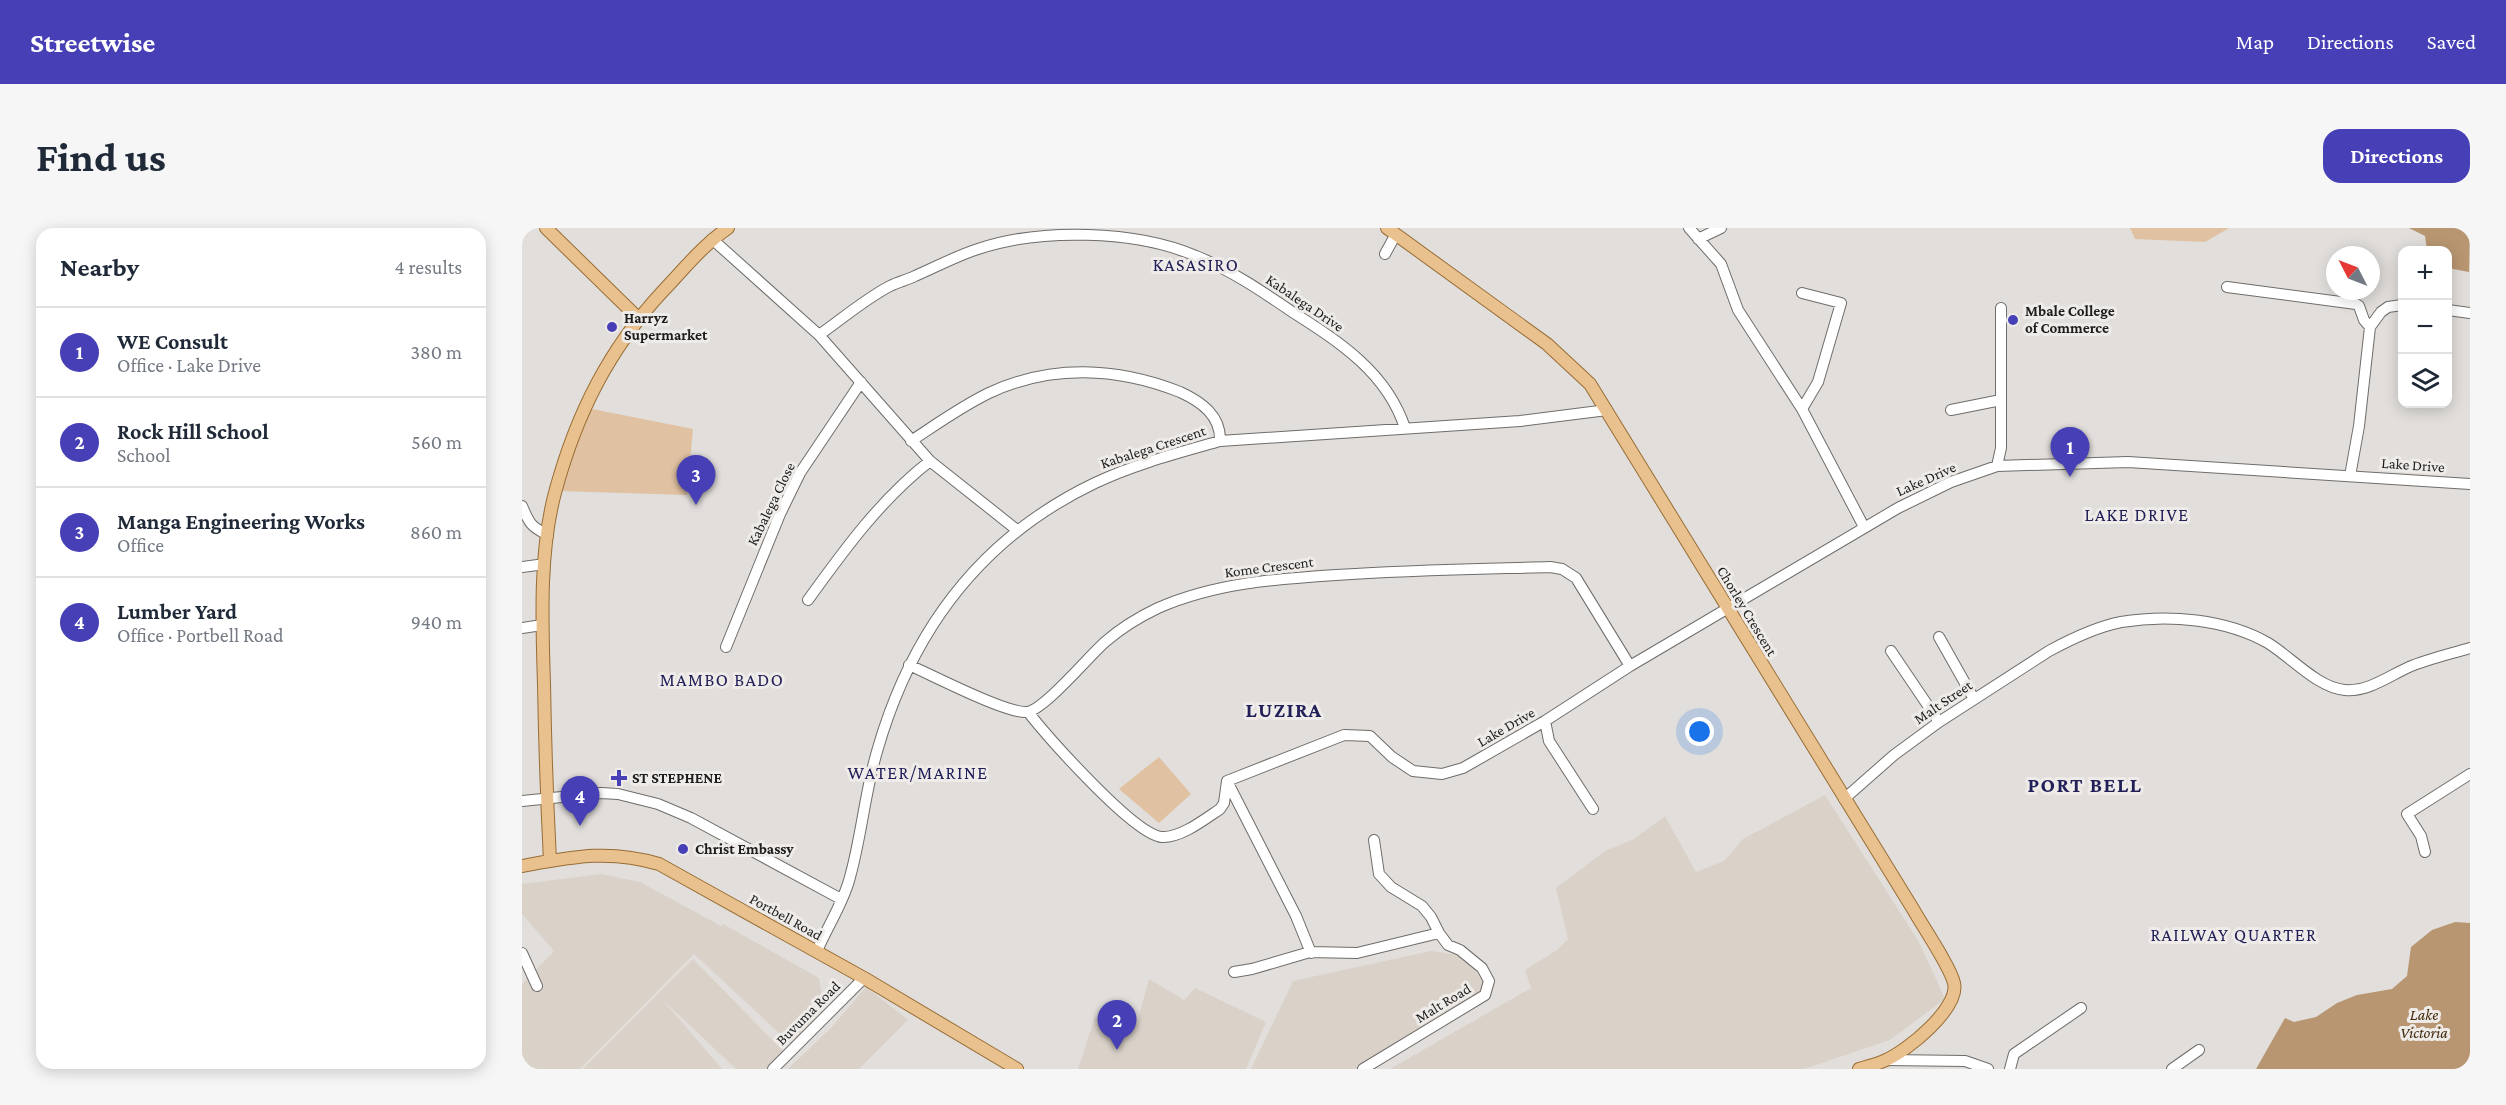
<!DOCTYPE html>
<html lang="en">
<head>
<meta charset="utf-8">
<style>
	body { margin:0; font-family:"Crimson Pro",serif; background:#f6f6f7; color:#1f2937 }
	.controls { position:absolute; right:18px; top:18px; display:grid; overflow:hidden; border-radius:12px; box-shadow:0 3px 15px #0003 }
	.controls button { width:54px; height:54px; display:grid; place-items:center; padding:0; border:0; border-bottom:2px solid #e0e1e3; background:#fff; color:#1f2937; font:30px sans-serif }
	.compass { position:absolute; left:1804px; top:18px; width:54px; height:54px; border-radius:50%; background:#fff; box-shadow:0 3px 15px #0003; rotate:312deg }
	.you { position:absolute; left:1178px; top:504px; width:21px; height:21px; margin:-15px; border:4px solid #fff; border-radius:50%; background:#1a73e8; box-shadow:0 0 0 9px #1a73e833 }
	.badge { display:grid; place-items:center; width:39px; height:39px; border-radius:50%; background:#473fb5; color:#fff; font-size:20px; font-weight:700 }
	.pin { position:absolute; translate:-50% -50px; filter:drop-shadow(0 2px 3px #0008) }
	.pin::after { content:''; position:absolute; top:32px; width:21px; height:18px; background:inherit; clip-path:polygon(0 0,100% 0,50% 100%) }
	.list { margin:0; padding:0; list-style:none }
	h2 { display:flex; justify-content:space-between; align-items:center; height:78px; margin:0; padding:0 24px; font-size:26px }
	h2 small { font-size:20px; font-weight:400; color:#747a83 }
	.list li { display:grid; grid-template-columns:39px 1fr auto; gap:18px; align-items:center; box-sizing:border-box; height:90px; padding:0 24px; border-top:2px solid #e0e1e3 }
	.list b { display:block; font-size:22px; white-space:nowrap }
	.list p { margin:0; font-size:20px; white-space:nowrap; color:#747a83 }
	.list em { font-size:20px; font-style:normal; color:#747a83 }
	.icon { flex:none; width:33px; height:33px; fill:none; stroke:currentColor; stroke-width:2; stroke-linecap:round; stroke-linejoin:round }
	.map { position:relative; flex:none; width:1948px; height:841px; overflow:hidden; border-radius:18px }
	header { display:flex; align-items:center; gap:36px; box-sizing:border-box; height:84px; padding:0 30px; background:#473fb5; color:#fff }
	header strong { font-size:28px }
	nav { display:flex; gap:33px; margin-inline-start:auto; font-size:21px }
	.intro { display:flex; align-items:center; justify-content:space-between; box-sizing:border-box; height:144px; padding:0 36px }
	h1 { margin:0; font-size:42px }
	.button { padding:15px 27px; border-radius:18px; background:#473fb5; color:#fff; font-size:21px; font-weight:700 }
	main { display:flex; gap:36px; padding:0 36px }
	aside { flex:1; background:#fff; border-radius:18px; box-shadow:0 3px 15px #0003 }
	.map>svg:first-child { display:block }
	.built { fill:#dad2c9 }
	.green { fill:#e0c1a1 }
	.water { fill:#b89671 }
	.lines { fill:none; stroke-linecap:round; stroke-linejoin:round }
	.minor-casing { stroke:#6f6d6b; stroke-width:12 }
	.major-casing { stroke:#986d35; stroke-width:14 }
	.minor { stroke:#fff; stroke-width:10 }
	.major { stroke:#e9c18e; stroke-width:12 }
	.poi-dot { fill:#473fb5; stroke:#eeebe8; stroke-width:2 }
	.labels { text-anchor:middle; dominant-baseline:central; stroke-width:6; stroke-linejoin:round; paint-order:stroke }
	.street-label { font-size:15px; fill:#1e1d1c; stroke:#eeebe8 }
	.poi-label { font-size:15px; font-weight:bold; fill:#1e1d1c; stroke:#eeebe8; text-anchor:start }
	.water-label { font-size:16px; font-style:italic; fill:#422a0a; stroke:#eeebe8 }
	.quarter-label { font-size:18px; letter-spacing:1.5px; fill:#222059; stroke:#eeebe8 }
	.district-label { font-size:21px; font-weight:bold; letter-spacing:1.5px; fill:#222059; stroke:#eeebe8 }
</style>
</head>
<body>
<header>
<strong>Streetwise</strong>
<nav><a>Map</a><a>Directions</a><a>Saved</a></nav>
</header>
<div class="intro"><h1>Find us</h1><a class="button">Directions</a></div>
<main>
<aside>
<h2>Nearby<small>4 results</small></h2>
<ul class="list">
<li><span class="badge">1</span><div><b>WE Consult</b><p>Office · Lake Drive</p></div><em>380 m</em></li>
<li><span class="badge">2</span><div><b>Rock Hill School</b><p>School</p></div><em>560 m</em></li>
<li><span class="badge">3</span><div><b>Manga Engineering Works</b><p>Office</p></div><em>860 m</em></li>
<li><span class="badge">4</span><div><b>Lumber Yard</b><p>Office · Portbell Road</p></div><em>940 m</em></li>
</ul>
</aside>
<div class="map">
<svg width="1948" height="841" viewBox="0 0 1948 841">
	<rect width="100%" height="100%" fill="#e1dedb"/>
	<path class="built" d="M1303,567L1397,714L1423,771L1368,812L1282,841H868L1009,760L1003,742L1035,722L1046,711L1034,660L1083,623L1112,611L1143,588L1174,644L1202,633L1221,611Z
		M79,646L118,654L199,698L201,696L297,750L302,780L270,817L172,726L58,841H10L0,827V756L32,723L0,686V656Z
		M909,723L944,728L970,768L851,841H729L771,753Z
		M171,731L262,824L244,841H214L141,772L200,841H61Z
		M627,751L662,772L673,760L744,794L724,841H556L573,789L615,795Z
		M344,759L386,792L337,841H266L308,801Z"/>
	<path class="green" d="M1608,0H1707L1683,14L1613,11Z
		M65,180L171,201L165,267L38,263Z
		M637,529L669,566L637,595L597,561Z"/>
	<path class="water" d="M1887,0H1948L1947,44L1926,40V22H1905L1903,8Z
		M1933,694L1948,695V841H1734L1763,790L1772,794L1794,789L1815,775L1835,767L1870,761L1885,748L1889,719L1910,702Z"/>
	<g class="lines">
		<g class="minor-casing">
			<path id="minor" d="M1167,0L1199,36L1216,82L1280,181L1342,299
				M190,11L297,107L408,233L495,302
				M1176,11L1199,0
				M863,26L874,6
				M1705,59L1834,76L1837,78L1842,92L1848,99
				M1280,65L1319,75L1296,154L1280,181
				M1926,82L1948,85
				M297,107C320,91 343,71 368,58C376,54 385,52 393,48C414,39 434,28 456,21C518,0 614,2 674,28C709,42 741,64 772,85C819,115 865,145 883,200
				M1429,182L1479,172
				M389,213C415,196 440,178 467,165C529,136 595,139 658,164C680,174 699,188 698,213
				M1475,238L1479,220V80
				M1828,248L1837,198L1848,99L1859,84L1866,79L1880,77
				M0,278C7,295 9,299 26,307
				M0,339L23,336
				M286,372C322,322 359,271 408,233
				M0,400L20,397
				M1417,409L1452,471
				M204,419L258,286L278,245L339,154
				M1369,423L1417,494
				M387,437C410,447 485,486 505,484C522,482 567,428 583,414C598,401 617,389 636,380C693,355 753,351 814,347C886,342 957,341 1028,339L1040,341L1054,350L1108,438
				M506,484C525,508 612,607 640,609C659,610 683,591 698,581L702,575L705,553L822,507L848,508L870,529L891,543L920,546L941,540L1023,493L1108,438L1376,280L1429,254L1475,238L1606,234L1948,256
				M1023,493L1027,513L1071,581
				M705,553L774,688L789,725
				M1322,571L1372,527L1417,494L1527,423C1549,411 1574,399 1599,394C1646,386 1704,391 1746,415C1769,429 1796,460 1823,462C1846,464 1867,448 1887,439C1906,431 1928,426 1948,420
				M0,573L79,565L96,566L136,576L169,590L319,671
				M1903,624L1899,608L1885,586L1948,546
				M295,723C305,699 322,674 328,649C340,606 343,562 356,520C391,400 460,309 573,255C613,236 656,225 698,213L998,193L1085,182
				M0,725L15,758
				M712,744L730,741L788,724L835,725L917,705
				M1365,832L1443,833L1466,841
				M251,841L342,750
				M841,841L963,767L967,753L960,740L938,722L926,717L917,705L909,689L900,678L869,659L857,646L852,612
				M1488,841L1492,826L1559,780
				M1650,841L1677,822"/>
		</g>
		<g class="major-casing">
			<path id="major" d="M24,0L116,90
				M865,0L1025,116L1068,156L1391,681C1401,699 1428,738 1432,755C1438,780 1385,823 1364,832C1356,836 1346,838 1337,841
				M28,633C25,574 23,515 22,456C20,394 17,321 34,261C55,185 87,121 141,63C162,41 181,17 206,0
				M0,638C50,629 87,621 137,636L342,750L495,841"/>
		</g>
		<use href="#minor" class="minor"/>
		<use href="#major" class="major"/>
	</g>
	<g class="poi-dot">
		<circle cx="1491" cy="92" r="6"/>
		<circle cx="90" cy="99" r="6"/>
		<path d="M94 541h6v6h6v6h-6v6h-6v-6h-6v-6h6z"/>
		<circle cx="161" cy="621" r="6"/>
	</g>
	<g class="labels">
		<g class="street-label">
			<text transform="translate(783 75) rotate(34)">Kabalega Drive</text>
			<text transform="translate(631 219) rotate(-18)">Kabalega Crescent</text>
			<text transform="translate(1891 237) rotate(4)">Lake Drive</text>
			<text transform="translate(1404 251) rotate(-24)">Lake Drive</text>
			<text transform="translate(249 276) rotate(-64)">Kabalega Close</text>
			<text transform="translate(747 339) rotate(-7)">Kome Crescent</text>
			<text transform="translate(1225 383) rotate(59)">Chorley Crescent</text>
			<text transform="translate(1421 474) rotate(-34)">Malt Street</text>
			<text transform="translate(984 499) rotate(-30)">Lake Drive</text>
			<text transform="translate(264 689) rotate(29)">Portbell Road</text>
			<text transform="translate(921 775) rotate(-31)">Malt Road</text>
			<text transform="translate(286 785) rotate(-45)">Buvuma Road</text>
		</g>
		<g class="poi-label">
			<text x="1503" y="83">Mbale College<tspan x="1503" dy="17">of Commerce</tspan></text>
			<text x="102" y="90">Harryz<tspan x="102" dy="17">Supermarket</tspan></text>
			<text x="110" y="550">ST STEPHENE</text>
			<text x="173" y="621">Christ Embassy</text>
		</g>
		<g class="water-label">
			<text x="1902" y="786">Lake<tspan x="1902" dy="18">Victoria</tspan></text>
		</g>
		<g class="quarter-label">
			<text x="674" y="37">KASASIRO</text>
			<text x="1615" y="287">LAKE DRIVE</text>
			<text x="200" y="452">MAMBO BADO</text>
			<text x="396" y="545">WATER/MARINE</text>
			<text x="1712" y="707">RAILWAY QUARTER</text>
		</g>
		<g class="district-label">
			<text x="762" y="482">LUZIRA</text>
			<text x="1563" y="557">PORT BELL</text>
		</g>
	</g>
</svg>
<div class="controls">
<button>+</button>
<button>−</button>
<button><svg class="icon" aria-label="layers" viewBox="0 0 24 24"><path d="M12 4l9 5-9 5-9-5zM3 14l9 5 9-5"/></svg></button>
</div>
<svg class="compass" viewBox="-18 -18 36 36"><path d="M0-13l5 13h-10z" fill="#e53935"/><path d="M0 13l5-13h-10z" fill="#747a83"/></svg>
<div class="you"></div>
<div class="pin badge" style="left:1548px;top:249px">1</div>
<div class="pin badge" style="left:595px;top:822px">2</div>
<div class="pin badge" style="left:174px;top:277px">3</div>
<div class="pin badge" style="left:58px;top:598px">4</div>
</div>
</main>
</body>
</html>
